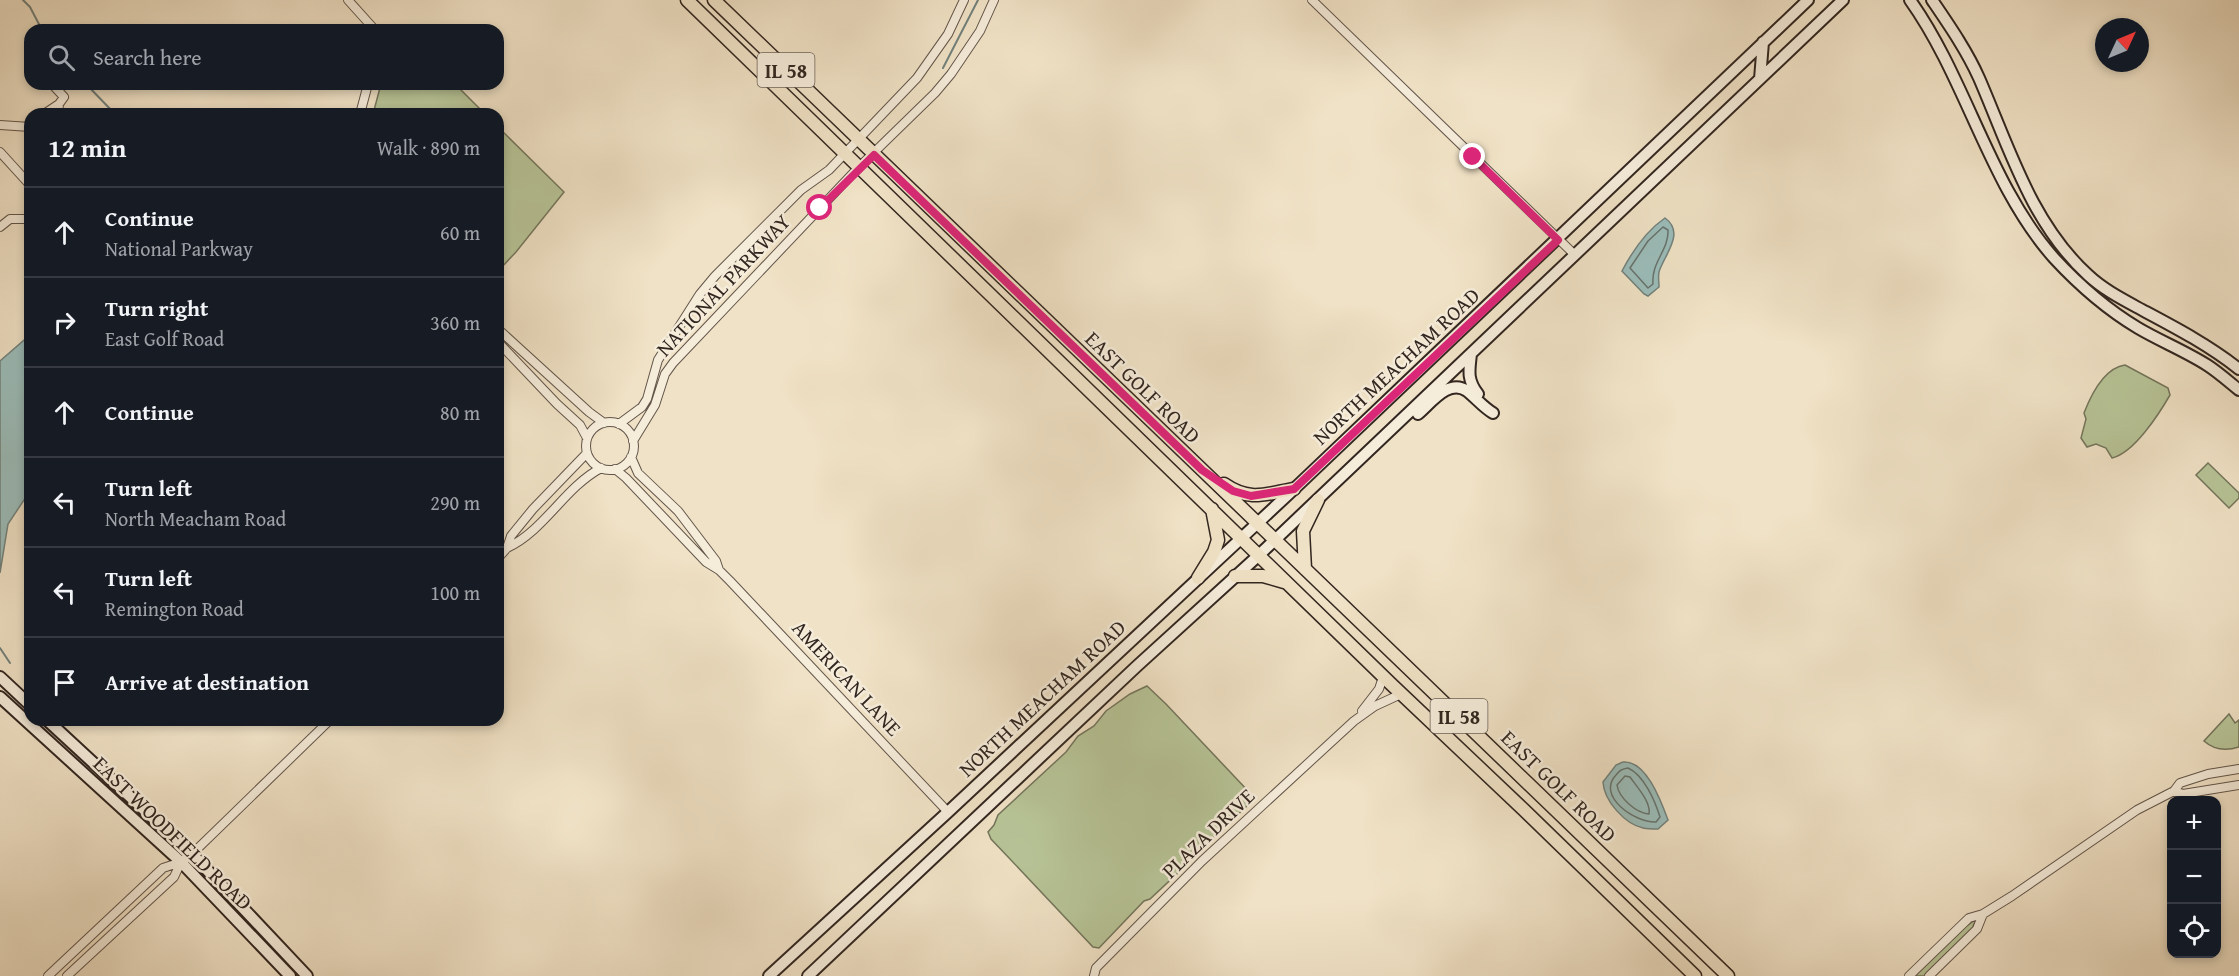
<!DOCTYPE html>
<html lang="en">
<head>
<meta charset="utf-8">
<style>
	body { margin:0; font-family:"Gentium Book Plus",serif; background:#242831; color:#f1f3f6 }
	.controls { position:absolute; right:18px; bottom:18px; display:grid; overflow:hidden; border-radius:12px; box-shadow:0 3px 9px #0003 }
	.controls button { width:54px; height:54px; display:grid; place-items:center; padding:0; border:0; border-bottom:2px solid #363941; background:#171b24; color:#f1f3f6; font:30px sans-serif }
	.compass { position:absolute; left:2095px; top:18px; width:54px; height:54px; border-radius:50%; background:#171b24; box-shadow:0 3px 9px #0003; rotate:46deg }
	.stop { position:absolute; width:18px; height:18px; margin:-14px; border:4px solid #db2777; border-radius:50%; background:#fff }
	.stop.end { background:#db2777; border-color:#fff; box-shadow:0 2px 6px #0008 }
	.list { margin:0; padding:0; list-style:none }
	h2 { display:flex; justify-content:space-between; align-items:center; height:78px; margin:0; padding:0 24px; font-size:26px }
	h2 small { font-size:20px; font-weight:400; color:#9ea1a6 }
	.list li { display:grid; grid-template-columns:39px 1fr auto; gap:18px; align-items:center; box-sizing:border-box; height:90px; padding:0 24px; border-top:2px solid #363941 }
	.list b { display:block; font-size:22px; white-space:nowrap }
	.list p { margin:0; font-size:20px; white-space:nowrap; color:#9ea1a6 }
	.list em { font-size:20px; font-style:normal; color:#9ea1a6 }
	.icon { flex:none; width:33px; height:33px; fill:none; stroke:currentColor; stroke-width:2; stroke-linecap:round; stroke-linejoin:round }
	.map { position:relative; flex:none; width:2239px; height:976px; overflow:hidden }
	.search { position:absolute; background:#171b24; box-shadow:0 3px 9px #0003; left:24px; top:24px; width:480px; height:66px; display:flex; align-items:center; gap:15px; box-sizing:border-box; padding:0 21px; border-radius:18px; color:#9ea1a6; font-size:22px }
	.panel { position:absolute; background:#171b24; box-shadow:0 3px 9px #0003; left:24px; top:108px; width:480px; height:618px; border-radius:18px }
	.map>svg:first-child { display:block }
	.green { fill:#b7c497; stroke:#74755c; stroke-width:1.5 }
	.water { fill:#9bbdba; stroke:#71817c; stroke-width:1.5 }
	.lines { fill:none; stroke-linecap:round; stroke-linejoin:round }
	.shore { stroke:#66726d; stroke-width:1.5 }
	.stream { stroke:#71817c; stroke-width:2 }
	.street-casing { stroke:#62554a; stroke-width:10 }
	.secondary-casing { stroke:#322620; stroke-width:14 }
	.primary-casing { stroke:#322620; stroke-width:15 }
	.street { stroke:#f5ecda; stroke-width:8 }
	.secondary { stroke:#f5ecda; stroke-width:10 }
	.primary { stroke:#f0e2c6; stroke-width:12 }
	.route { stroke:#db2777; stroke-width:8 }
	.labels { text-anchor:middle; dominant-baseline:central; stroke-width:5; stroke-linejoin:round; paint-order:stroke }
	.shield { fill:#f5ecda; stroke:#6c6158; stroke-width:1.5 }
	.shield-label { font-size:20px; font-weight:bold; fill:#322620 }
	.street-label { font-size:21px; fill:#322620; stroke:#f5ecda }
</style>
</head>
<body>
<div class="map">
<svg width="2239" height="976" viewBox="0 0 2239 976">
	<rect width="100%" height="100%" fill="#f0e2c6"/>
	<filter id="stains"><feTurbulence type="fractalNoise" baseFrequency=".00333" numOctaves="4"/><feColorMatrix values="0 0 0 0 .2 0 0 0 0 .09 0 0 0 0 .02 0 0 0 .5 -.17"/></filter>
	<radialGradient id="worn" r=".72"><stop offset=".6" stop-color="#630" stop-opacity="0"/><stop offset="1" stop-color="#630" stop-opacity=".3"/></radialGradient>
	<path class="green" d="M381,84H455L485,114H373Z
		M498,127L564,192L516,252L498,271Z
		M2125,365L2168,388L2170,395C2159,414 2134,453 2112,458L2106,448L2096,444L2087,447L2081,438L2086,419L2084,413C2091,395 2104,368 2125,365Z
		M2208,463L2239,493V498L2229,508L2196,475Z
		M1147,686L1166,704L1249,792L1252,797L1251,802L1201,849C1193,851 1185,860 1183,868L1150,899L1144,901L1099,948L1093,947L1010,859L991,839L988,832L994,825L998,815L1066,752L1078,736L1094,726L1106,711L1130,694Z
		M2229,714L2235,723L2239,720V747C2226,751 2214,750 2204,741Z
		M1976,919L1972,929L1924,976H1914L1964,928Z"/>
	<path class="water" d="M1665,218C1686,233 1664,255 1659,272C1658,277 1659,282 1659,287L1648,296L1644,294L1622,271C1633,250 1646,231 1665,218Z
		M30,335V491L8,524L0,573V361Z
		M1623,762C1646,760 1661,801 1668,820L1658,829C1653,829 1648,829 1643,828C1625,824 1604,801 1603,782L1616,765Z"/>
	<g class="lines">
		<path class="shore" d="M1663,227L1668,230C1669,250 1651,262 1653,284L1648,288L1630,268L1648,241Z
			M1628,768C1644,775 1655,801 1660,817L1656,822C1635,823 1596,796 1616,775C1620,770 1622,769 1628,768Z
			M1625,776L1630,777C1637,787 1651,802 1649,814C1636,813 1619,798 1617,785Z"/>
		<path class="stream" d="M23,0L30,7L42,30
			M943,68L978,0
			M86,84L115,114
			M0,648L10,663"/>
		<g class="street-casing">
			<path id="street" d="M348,0L375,30
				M1312,0L1575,255
				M52,84L64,97L59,104L58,114
				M44,114L59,104
				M360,114L368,84
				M0,125L30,127
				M0,152L30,185
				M0,227L10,219H30
				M498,329L589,412L604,423
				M498,342L557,404L580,425L587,438
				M586 446a24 24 0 1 1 48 0a24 24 0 1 1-48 0Z
				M619,424L642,407L647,399L658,360L700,294L715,276L801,190L829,170L917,78L948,34L964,0
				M633,441L655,405L665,374L673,363L859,167L935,93L951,74L980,31L994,0
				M631,457L638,473L678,511L716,561L719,570
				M615,469L626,478L706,562L719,570L730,581L948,812
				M507,548C545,530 564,488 601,468
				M498,558L507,548L511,536L533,509L587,453
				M1362,711L1379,689L1383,677
				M2174,791L2183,794L2239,785
				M48,976L163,868L181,862L192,854L330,720
				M67,976L174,877L181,862
				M1094,976L1096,968L1202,861L1354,721L1375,706L1401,694
				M1909,976L1969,918L1983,914L2012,896L2137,810L2174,791L2180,783L2208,774L2239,769
				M1929,976L1977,929L1983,914"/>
		</g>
		<g class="secondary-casing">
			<path id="secondary" d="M1910,0C1967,80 1989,185 2054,258C2078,284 2108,310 2138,328C2160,341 2185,351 2207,365C2218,372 2228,381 2239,390
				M1932,0C1949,25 1967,51 1979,78C2009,147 2031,223 2088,275C2105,291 2126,301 2146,312C2178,329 2210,346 2239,369
				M1760,79L1763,42
				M1471,354C1469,371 1467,380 1478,394
				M1418,414C1431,403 1449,378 1467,391C1476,398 1483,407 1493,413
				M0,677L30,705
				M0,697L181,862L290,976
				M47,720L192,854L307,976
				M769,976L948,812L1294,489L1808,0
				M808,976L1137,666L1259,555L1843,0"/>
		</g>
		<g class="primary-casing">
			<path id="primary" d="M687,0L1391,684L1524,810L1695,976
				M714,0L1728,976
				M1224,484C1250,502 1265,494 1294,489
				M1305,569L1303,531L1318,500
				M1235,576H1263L1284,582
				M1198,578L1214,552L1218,540L1212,509"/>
		</g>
		<use href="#street" class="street"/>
		<use href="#secondary" class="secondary"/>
		<use href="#primary" class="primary"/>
	</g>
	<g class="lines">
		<path class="route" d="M820,208L874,155L1202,470L1233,491L1251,496L1294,489L1558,240L1473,157"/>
	</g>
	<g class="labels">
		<g class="shield">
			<rect x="757.5" y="53" width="57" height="34" rx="4.5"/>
			<rect x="1430.5" y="699" width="57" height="34" rx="4.5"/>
		</g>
		<g class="shield-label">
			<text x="786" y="70">IL 58</text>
			<text x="1459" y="716">IL 58</text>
		</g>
		<g class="street-label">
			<text transform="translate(723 285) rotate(-47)">NATIONAL PARKWAY</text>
			<text transform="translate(1396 366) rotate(-43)">NORTH MEACHAM ROAD</text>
			<text transform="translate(1143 387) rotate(44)">EAST GOLF ROAD</text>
			<text transform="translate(847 678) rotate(47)">AMERICAN LANE</text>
			<text transform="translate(1042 698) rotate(-43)">NORTH MEACHAM ROAD</text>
			<text transform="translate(1559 786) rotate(44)">EAST GOLF ROAD</text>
			<text transform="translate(173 833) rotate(44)">EAST WOODFIELD ROAD</text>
			<text transform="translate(1208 833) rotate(-44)">PLAZA DRIVE</text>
		</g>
	</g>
	<rect width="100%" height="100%" filter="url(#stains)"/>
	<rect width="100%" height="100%" fill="url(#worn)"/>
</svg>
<div class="controls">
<button>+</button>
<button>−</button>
<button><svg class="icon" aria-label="locate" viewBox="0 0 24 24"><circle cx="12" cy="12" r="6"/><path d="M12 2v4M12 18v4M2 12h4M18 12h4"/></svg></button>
</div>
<svg class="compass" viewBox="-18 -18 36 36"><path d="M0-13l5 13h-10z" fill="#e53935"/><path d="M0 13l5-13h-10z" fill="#9ea1a6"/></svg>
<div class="stop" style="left:820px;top:208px"></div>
<div class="stop end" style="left:1473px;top:157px"></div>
<div class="search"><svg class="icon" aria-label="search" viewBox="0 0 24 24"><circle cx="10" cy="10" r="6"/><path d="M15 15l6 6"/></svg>Search here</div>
<section class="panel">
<h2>12 min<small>Walk · 890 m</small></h2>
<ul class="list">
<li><svg class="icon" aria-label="ahead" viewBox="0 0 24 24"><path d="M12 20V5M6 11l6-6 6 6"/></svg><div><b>Continue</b><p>National Parkway</p></div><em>60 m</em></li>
<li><svg class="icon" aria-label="right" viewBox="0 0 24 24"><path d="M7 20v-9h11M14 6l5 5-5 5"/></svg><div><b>Turn right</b><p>East Golf Road</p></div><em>360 m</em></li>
<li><svg class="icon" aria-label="ahead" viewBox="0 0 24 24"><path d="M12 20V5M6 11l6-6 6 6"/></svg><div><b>Continue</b></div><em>80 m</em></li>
<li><svg class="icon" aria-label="left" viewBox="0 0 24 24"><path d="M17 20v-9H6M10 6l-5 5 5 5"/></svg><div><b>Turn left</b><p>North Meacham Road</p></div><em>290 m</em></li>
<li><svg class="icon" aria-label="left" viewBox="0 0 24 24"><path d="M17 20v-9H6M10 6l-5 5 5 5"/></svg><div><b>Turn left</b><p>Remington Road</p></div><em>100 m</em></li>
<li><svg class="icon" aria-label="arrive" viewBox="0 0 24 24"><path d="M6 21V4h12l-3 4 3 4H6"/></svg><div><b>Arrive at destination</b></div></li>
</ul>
</section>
</div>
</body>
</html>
